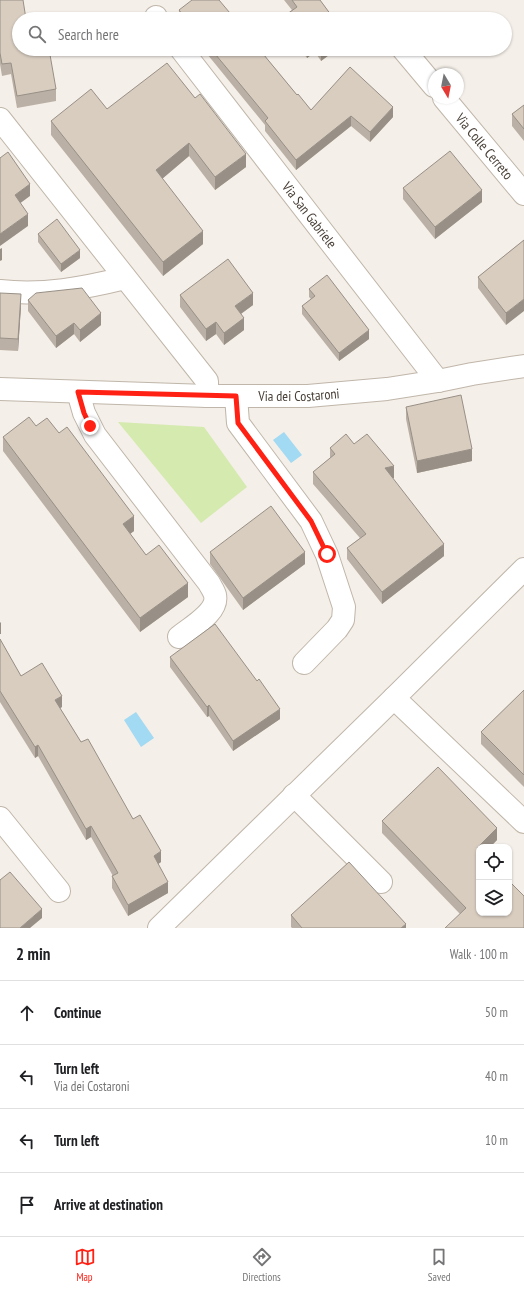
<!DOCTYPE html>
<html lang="en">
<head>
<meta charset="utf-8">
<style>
	body { margin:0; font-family:"PT Sans Narrow",sans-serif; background:#f2f2f2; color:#202124 }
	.controls { position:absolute; right:12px; bottom:12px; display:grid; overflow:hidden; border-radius:8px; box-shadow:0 1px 3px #0004 }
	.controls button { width:36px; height:36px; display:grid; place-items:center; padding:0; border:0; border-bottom:1px solid #e0e0e0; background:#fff; color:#202124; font:20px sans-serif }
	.compass { position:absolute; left:428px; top:68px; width:36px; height:36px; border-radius:50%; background:#fff; box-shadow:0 1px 3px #0004; rotate:170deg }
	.stop { position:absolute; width:12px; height:12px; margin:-9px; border:3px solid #ff2114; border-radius:50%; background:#fff }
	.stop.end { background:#ff2114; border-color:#fff; box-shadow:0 1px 4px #0008 }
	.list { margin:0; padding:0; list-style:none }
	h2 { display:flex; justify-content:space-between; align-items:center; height:52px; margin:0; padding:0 16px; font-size:17px }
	h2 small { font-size:13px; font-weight:400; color:#757577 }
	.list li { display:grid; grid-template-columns:26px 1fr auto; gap:12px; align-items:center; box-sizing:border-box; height:64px; padding:0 16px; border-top:1px solid #e0e0e0 }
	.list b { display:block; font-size:15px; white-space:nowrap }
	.list p { margin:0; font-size:13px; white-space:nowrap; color:#757577 }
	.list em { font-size:13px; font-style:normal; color:#757577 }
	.icon { flex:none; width:22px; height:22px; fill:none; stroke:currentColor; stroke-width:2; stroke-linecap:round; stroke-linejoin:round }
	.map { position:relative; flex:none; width:524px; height:928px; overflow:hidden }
	.search { position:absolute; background:#fff; box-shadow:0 1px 3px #0004; left:12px; right:12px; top:12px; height:44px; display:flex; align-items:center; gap:10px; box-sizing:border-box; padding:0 14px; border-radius:22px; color:#757577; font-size:15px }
	.sheet { height:308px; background:#fff }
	nav { display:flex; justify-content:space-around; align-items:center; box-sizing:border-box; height:56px; border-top:1px solid #e0e0e0; background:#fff; font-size:11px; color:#757577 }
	nav a { display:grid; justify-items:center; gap:2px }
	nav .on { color:#ff2114 }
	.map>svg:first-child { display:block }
	.green { fill:#d5eaaf }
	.water { fill:#a2d9f3 }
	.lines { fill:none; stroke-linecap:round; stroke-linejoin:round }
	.minor-casing { stroke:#c0b6aa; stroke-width:24 }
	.minor { stroke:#fff; stroke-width:22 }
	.wall { fill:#bbb0a5 }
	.shaded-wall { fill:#989086 }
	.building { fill:#d9cdc0; stroke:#989086 }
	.route { stroke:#ff2114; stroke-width:5 }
	.labels { text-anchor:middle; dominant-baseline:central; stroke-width:4; stroke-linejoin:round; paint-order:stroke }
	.street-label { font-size:14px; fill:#483f36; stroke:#fff }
</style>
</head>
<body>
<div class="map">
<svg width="524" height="928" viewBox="0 0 524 928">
	<rect width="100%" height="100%" fill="#f4efe8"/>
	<path class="green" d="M118,422L204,427L247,487L201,523Z"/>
	<path class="water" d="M284,432L302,455L291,463L273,440Z
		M136,712L154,738L141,747L124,720Z"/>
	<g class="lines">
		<g class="minor-casing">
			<g id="minor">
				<path d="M156,17L157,19"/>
				<path id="s1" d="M181,49L438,381"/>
				<path d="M403,49L434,86"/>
				<path id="s2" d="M444,98L524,194"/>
				<path d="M0,119L207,381V396"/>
				<path d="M0,291C43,296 84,288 125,278"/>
				<path id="s3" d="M0,389L207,396H308L387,389L438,381L472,374L524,366"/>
				<path d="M78,392L84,413L95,435L209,583C211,587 214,591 215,595C219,612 191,627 179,637"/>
				<path d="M236,396L238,423L311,521L327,555L344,607L343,620L337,629L304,663"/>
				<path d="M394,698L524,822"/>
				<path d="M294,795L381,882"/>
				<path d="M0,818L59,891"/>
				<path d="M159,928L394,698L524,569"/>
			</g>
		</g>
		<use href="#minor" class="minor"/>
	</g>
	<path class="wall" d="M0,0L19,19L56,89V101L17,108L11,74L2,76L0,64Z
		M284,0H320L334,19H283V17L292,10Z
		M179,10L235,19H179Z
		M203,49H259L297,95L311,110L393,117L370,142L351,126L296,170L265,131V125Z
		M300,49H337L321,61L315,52L307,58Z
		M524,105V141L512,126V114Z
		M107,109L246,167L215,190L189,156L162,179L203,244L163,276L51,135V121Z
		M403,188L482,202L435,239L403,199Z
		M38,234L80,258L61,272L38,242Z
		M524,240L506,325L478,288V277Z
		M309,289L369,339L339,361L302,314V306L311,299L309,297Z
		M0,293L21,306L18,351L0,350Z
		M180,295L253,305L241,314L244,330L224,345L216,334L206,341L180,307Z
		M28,300L101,325L80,342L74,334L56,348L28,311Z
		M406,407L472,461L417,473L406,419Z
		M36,426L134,531L130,534L146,555L188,597L140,632L3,451V437Z
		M354,444L394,478H392L444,556L382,604L347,559V548L360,538L313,484V472L330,458V448Z
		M210,552L305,564L243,610L210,564Z
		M0,639L21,676L62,707L60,708L81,742L133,819L161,862L158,864L168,893L128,916L112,888V876H113L91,837L86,840L38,756L35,758L0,702Z
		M170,657L280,719L233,751L209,716L207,717L170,667Z
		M524,690V787L481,744V732Z
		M382,821L497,840L490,847H479V913L460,914L382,833Z
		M291,915L406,928H292L291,927Z"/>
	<path class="shaded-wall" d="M307,49H315V52L307,58Z
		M322,49H337L321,61V50Z
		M393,107V117L370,142V132Z
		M351,116V126L296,170V160Z
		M189,143V156L156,184V170Z
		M246,154V167L215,190V177Z
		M30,184V196L15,207V195Z
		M482,190V202L435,239V227Z
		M28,214V226L0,246V234Z
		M203,231V244L163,276V262Z
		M2,248V260L0,261V249Z
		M80,250V258L61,272V264Z
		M253,293V305L235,318V306Z
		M21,294V306L18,351V339Z
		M524,299V311L506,325V313Z
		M101,313V325L80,342V330Z
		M244,318V330L224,345V333Z
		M216,322V334L206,341V329Z
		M74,323V334L56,348V336Z
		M369,330V339L339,361V353Z
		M472,449V461L417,473V461Z
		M394,466V478L385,480V468Z
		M134,516V531L123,539V524Z
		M444,544V556L382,604V592Z
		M305,552V564L243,610V598Z
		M188,583V597L140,632V618Z
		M1,622V634H0V623Z
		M62,696V707L55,711V700Z
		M209,705V716L207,717V707Z
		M280,709V719L233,751V741Z
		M38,745V756L35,758V747Z
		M91,826V837L86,840V829Z
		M497,828V840L490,847H479V857L477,848Z
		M161,851V862L154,867V856Z
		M168,882V893L128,916V905Z
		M42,909V918L30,928H20Z
		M406,924V928H401Z"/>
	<path class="building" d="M0,0H23L26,19H19V49H39V50L49,49L56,89L17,96L11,63L2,64L0,53Z
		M192,0H219L235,19H186L179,10Z
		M292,0H320L334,19H285L283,17L297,7Z
		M211,49H259L297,95L298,94L311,110L350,67L393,107L370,132L351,116L296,160L265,121L268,118Z
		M167,63L195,98L200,94L246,154L215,177L189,143L156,170L203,231L163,262L51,121L91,89L107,109Z
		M524,105V129L512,114Z
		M450,151L482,190L435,227L403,188Z
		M8,152L30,184L15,195L28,214L0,234V158Z
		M57,219L80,250L61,264L38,234Z
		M524,240V299L506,313L478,277Z
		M228,259L253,293L235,306L244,318L224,333L216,322L206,329L180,295Z
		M327,275L369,330L339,353L302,306L315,296L309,289Z
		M82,288L101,313L80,330L74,323L56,336L28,300L36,293Z
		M0,293L21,294L18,339L0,338Z
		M461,395L472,449L417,461L406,407Z
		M29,417L36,426L47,418L59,433L67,427L134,516L123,524L146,555L159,545L188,583L140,618L3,437Z
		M346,434L354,444L367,434L394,466L385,468L444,544L382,592L347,548L366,534L313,472L335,454L330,448Z
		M271,506L305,552L243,598L210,552Z
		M215,624L257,681L259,679L280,709L233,741L209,705L207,707L170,657Z
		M0,639L21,676L42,663L62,696L55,700L81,742L88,739L133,819L140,815L161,851L154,856L168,882L128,905L112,876L118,873L91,826L86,829L38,745L35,747L0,691Z
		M524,690V775L481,732Z
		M438,767L497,828L477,848L479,850V913H509V881L524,896V928H445L466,908L382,821Z
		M349,862L406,924L401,928H302L291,915Z
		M10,872L42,909L20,928H0V880Z"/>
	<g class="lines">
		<path class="route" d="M90,426L84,413L78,392L236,396L238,423L311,521L327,554"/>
	</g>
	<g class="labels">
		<g class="street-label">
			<text stroke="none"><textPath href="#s2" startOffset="63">Via Colle Cerreto</textPath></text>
			<text stroke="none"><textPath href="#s1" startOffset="210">Via San Gabriele</textPath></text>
			<text stroke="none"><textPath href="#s3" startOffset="299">Via dei Costaroni</textPath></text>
		</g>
	</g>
</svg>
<div class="controls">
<button><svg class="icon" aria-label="locate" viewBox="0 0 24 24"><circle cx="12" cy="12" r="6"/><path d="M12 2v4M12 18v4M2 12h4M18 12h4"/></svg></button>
<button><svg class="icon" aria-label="layers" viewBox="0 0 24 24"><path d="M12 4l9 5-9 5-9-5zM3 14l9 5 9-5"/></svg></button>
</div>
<svg class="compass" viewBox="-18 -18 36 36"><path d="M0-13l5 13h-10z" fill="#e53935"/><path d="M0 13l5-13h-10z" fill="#757577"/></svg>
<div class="stop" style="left:327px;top:554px"></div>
<div class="stop end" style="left:90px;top:426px"></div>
<div class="search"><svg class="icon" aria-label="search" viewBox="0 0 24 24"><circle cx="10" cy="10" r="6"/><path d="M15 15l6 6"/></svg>Search here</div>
</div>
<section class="sheet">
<h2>2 min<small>Walk · 100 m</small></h2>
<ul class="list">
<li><svg class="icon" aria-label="ahead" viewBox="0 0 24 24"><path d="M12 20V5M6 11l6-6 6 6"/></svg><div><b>Continue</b></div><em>50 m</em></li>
<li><svg class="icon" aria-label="left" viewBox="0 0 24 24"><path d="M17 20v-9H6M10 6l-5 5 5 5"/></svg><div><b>Turn left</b><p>Via dei Costaroni</p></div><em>40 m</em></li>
<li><svg class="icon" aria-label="left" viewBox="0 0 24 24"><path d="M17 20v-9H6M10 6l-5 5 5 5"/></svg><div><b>Turn left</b></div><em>10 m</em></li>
<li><svg class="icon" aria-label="arrive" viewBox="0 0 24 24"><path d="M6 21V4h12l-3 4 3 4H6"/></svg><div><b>Arrive at destination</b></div></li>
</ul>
</section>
<nav>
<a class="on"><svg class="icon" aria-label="map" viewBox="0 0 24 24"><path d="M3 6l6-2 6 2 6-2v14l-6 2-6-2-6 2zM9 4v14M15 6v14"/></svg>Map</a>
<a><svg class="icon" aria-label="directions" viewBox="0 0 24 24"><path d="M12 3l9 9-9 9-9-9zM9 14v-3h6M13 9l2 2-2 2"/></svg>Directions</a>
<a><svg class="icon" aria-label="saved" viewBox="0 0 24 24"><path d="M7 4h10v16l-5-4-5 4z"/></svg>Saved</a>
</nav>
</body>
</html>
